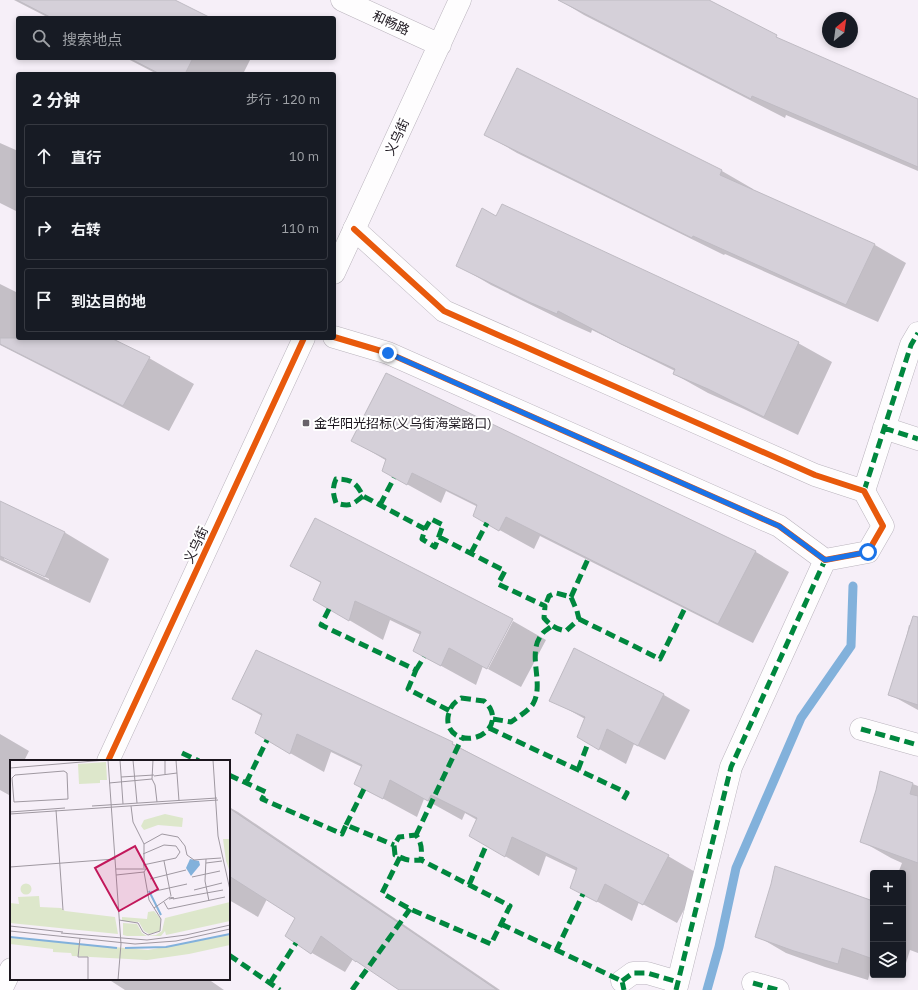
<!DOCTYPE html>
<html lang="zh">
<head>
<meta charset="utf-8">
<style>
	body { margin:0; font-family:"IBM Plex Sans","Noto Sans SC",sans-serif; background:#242831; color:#f1f3f6 }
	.controls { position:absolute; right:12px; bottom:12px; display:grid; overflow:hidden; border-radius:4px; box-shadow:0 2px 6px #0003 }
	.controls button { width:36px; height:36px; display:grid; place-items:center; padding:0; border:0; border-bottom:1px solid #363941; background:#171b24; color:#f1f3f6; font:20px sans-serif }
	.compass { position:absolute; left:822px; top:12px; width:36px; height:36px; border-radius:50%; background:#171b24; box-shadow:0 2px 6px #0003; rotate:29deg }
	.stop { position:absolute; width:12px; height:12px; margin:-9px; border:3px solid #1a73e8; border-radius:50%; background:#fff }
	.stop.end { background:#1a73e8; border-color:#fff; box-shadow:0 1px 4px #0008 }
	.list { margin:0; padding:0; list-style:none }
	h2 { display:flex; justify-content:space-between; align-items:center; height:52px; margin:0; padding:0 16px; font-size:17px }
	h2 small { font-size:13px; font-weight:400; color:#9ea1a6 }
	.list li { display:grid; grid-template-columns:26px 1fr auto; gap:12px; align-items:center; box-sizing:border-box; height:64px; margin:0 8px 8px; padding:0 8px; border:1px solid #363941; border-radius:4px }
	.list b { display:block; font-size:15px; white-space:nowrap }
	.list em { font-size:13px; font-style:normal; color:#9ea1a6 }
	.icon { flex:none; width:22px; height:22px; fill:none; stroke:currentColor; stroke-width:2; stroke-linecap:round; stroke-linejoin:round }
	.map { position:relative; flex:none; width:918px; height:990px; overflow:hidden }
	.search { position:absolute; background:#171b24; box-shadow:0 2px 6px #0003; left:16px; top:16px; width:320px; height:44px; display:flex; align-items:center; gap:10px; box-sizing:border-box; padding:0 14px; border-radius:4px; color:#9ea1a6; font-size:15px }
	.panel { position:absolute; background:#171b24; box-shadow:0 2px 6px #0003; left:16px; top:72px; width:320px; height:268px; border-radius:4px }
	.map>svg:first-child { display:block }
	.shadow { fill:#0003; fill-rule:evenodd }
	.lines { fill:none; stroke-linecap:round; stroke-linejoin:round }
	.stream { stroke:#82b1db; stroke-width:9 }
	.building { fill:#d5d0d9; stroke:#bfbbc3 }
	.street-casing { stroke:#bab4bd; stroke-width:23 }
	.secondary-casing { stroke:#bab4bd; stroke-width:23 }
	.street { stroke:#fefdfe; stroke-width:22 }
	.secondary { stroke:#fefdfe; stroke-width:22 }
	.quiet { stroke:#00873e; stroke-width:5; stroke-dasharray:10 5; stroke-linecap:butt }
	.cycleway-casing { stroke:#fff; stroke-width:8 }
	.cycleway { stroke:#e8590c; stroke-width:6 }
	.route { stroke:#1a73e8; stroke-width:5 }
	.poi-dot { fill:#68626a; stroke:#fff; stroke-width:1.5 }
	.labels { text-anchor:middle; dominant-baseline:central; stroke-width:4; stroke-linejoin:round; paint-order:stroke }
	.street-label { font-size:13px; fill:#1c161e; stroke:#fff }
	.poi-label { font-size:13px; fill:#1c161e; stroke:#fff; text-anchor:start }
	.inset-river { fill:none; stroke:#82b1db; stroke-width:2 }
	.inset-road { fill:none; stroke:#9f98a1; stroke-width:1 }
	.view { fill:#c2185b; fill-opacity:0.15; stroke:#c2185b; stroke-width:2 }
	.inset-edge { fill:none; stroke:#1c161e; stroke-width:2 }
</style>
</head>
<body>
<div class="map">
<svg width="918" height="990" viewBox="0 0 918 990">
	<rect width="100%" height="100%" fill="#f6eff8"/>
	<path class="shadow" d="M14,0H173L209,18H49Z
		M559,0H707L793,46L918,100V171L786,115L785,118L584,15Z
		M126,58H251L243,74H157Z
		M517,70L722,171L753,189V190L875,245L906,263L878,322L725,254L724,255L517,153L485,134Z
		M0,143L18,151V212L0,203Z
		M496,217L798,343L832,362L798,435L744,409L708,393L674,374L675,371L592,330L591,333L564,321L491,285L457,265Z
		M0,284L18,293V338H109L149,358L194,384L169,431L0,345Z
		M386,374L756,552L789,572L753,643L540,536L534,549L474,516L478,507L446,491L441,503L383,471L387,461L352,440Z
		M0,502L64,532L109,559L90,603L0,560ZM4,557L49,579V580L4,559Z
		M315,519L483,666L476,685L414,651L421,635L390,620L383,640L349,620L321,583L292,566Z
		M513,621L546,640L521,687L488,669Z
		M909,625L918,628V710L889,694L905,643Z
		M664,695L690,710L665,760L634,744L626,764L578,737L585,719L551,700Z
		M233,699L452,743L486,762L668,856L702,876L677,923L639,902L632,921L571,887L577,871L546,856L539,876L505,856L477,820L465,813L462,820L424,799L417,817L356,784L362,767L331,752L324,772L290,753L262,716Z
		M0,734L29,751L24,761H11V791L9,795L0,790Z
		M881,772L918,786V953L910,950L903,973V873H898L902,863L891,858L861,841L877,790Z
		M229,807L238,812L500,990H401L353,959L345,972L312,953L297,917L267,899L258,917L229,900Z
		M873,903V965H872L868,980L825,967L786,953L757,936Z
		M108,979H208L224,990H125Z"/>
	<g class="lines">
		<path class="stream" d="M707,990L719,947L736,868L801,718L851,646L853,586"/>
	</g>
	<path class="building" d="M17,0H175L211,18H52Z
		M558,0H709L777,35L776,37L918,99V167L752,96L751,99Z
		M129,58H193L185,74H160Z
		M517,68L722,170L720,175L875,244L846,305L693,236L692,238L484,135Z
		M502,204L799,342L764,417L708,389L673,374L675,369L621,344L558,311L557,314L529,302L456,266L482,208L496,216Z
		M0,338H111L150,357L123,406L0,344Z
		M386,373L756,551L718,624L506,517L499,531L473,516L477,505L412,473L407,485L382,471L386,459L351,441Z
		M0,501L65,532L45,577L0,556Z
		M315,518L513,619L487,669L449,648L441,666L424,657L413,651L421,632L355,601L349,621L313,600L321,582L290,566Z
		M913,616L918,617V705L888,695Z
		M574,648L664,694L638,746L607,729L599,750L577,737L585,717L549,701Z
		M256,650L453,742L452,744L669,855L643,905L605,884L597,902L570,888L577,868L512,837L505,857L469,836L477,818L431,795L428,801L390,780L383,799L354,784L362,765L297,734L290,754L255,733L262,714L232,699Z
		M880,771L913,783L910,794L918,796V863L860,842L876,790Z
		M229,808L412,932L497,990H399L356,961V962L321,936L311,954L285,936L295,918L229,876Z
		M775,866L873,901V959L842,948L838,964L794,951L755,937L771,884Z"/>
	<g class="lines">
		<g class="street-casing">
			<path id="street" d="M334,337L388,353L779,526L825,560L868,552L883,526L864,491L815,475L444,311L354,229
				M884,428L918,439
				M864,491L911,345L918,333
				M861,729L918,745
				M622,981L633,973H647L678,982
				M753,983L778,990
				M676,990L731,767L825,560"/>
		</g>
		<g class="secondary-casing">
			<path id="secondary" d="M342,0L440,45
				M334,273L460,0
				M108,761L304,338
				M1,990L11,969"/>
		</g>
		<use href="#street" class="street"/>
		<use href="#secondary" class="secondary"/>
		<path class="quiet" d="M884,428L918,439
			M864,491L911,345L918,333
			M363,496C352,505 350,507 336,503C333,494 332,488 336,479C351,479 356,482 363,496L425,529L422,539L435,547L443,525L431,519L425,529
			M380,505L394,478
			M439,537L505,571L498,584L545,606L544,618C551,626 556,629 566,631L579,619L577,611L571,597L556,593L549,596L545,606
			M471,553L487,523
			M571,597L588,559
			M329,609L321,625L416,670L408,689L450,711
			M579,619L660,659L685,608
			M416,670L424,657
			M461,698L484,701C486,703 488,705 490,708C501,728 475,746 456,735C450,731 447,725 448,717C450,707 452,704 461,698Z
			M493,719L511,722C518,717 528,711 533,704C545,683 526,654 542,634C544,631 548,629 552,626
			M489,728L627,793L622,802
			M861,729L918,745
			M182,753L199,761
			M578,770L588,743
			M229,775L266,792L262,799L342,834L346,825L394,845
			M246,783L267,740
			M346,825L364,789
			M416,835L462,738
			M400,857L382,893L410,909L491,944L510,906L421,860C407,861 407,860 395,855L394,845L399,837L416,835C422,843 422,850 421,860
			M469,885L486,846
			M501,924L622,981L624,990
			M556,951L583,894
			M229,955L280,990
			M622,981L633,973H647L678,982
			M270,983L296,943
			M753,983L778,990
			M352,990L410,909
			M676,990L731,767L825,560"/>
		<g class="cycleway-casing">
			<path id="cycleway" d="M334,337L388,353L779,526L825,560L868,552L883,526L864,491L815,475L444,311L354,229
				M108,761L304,338"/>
		</g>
		<use href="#cycleway" class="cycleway"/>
	</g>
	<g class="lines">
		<path class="route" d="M388,353L779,526L825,560L868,552"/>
	</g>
	<rect class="poi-dot" x="302" y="419" width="8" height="8" rx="2"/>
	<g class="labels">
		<g class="street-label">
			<text transform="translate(391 23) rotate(25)">和畅路</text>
			<text transform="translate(397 137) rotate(-65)">义乌街</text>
			<text transform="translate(196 545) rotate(-65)">义乌街</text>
		</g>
		<g class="poi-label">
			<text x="314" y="423">金华阳光招标(义乌街海棠路口)</text>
		</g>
	</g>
	<g transform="translate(10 760)">
		<rect width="220" height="220" fill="#f6eff8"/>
		<path d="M96,2L97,20H90V23L69,24L68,4ZM155,54L173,58L172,67L148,65L134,70L131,66L134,60ZM213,79H220V112L216,101ZM10.5 129a5.5 5.5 0 1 1 11 0a5.5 5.5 0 1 1-11 0ZM29,136L30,147L51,148L55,151L105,157L108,174L0,163V143L9,144L8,137ZM220,142V161L156,175L155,171L151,176H117L113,175V163L127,164L132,173L137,176L146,175L152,171L155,158ZM144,151L151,159L150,171L139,174L134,171L129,162L112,161V157L137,159L138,152ZM220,175V185L179,194L137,200L62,196L61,193L43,192V189L0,184V178L138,190Z" fill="#dde7cb"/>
		<path d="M180,99L189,101L190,105L181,116L176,108Z" fill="#82b1db"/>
		<path class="inset-river" d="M139,131L151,155M0,177L107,188M115,188L156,187L220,174"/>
		<path class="inset-road" d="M98,0L111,184L108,220M110,0L113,44M123,0L127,43M143,0L142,19L145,25L147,42M166,0L169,41M203,0L208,76L220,130M0,8L96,0M54,11L57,13L58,39L4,42L2,18L5,15ZM155,14V0M144,16L167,13M111,17L144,15M99,23L142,19M82,46L207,38M121,46L123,62L134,84M46,50L53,150M0,52L55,48M0,54L208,40M133,94L154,85L166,86L170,92L166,98L133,105M196,99L211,98M154,101L161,136M196,103L212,101M0,107L105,99M134,108V84L152,74L168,77L175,86L177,95L184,100L196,99L195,121L199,141M106,109H136L134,112L106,115M182,117L210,111M140,119L176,110M184,130L212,123M141,132L177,124M163,139L213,130M154,142L158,149L215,137M144,148L160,137L164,138L159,139M109,160L128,163L133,172L138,175L150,171L151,159L139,140L134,112M0,166L53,172M0,171L125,184L166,181L220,169M51,173L137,180L176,175L220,165M70,178L68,197H78V220"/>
		<path class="view" d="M125,86L148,129L109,151L85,108Z"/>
		<rect width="220" height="220" class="inset-edge"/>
	</g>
</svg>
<div class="controls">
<button>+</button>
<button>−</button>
<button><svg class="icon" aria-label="layers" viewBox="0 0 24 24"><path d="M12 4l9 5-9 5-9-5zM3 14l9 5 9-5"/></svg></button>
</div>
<svg class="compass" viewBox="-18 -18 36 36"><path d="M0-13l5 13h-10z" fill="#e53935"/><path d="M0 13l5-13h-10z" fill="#9ea1a6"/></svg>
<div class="stop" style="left:868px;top:552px"></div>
<div class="stop end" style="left:388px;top:353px"></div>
<div class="search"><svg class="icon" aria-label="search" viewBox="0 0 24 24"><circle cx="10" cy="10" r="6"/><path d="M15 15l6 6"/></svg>搜索地点</div>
<section class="panel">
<h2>2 分钟<small>步行 · 120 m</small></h2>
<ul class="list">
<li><svg class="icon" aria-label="ahead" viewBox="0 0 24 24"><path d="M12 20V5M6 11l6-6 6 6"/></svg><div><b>直行</b></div><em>10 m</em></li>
<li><svg class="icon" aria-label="right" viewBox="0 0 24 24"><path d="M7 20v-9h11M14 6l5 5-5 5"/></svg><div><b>右转</b></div><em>110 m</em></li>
<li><svg class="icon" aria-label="arrive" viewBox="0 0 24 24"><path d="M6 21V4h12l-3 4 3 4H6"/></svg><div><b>到达目的地</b></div></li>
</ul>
</section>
</div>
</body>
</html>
